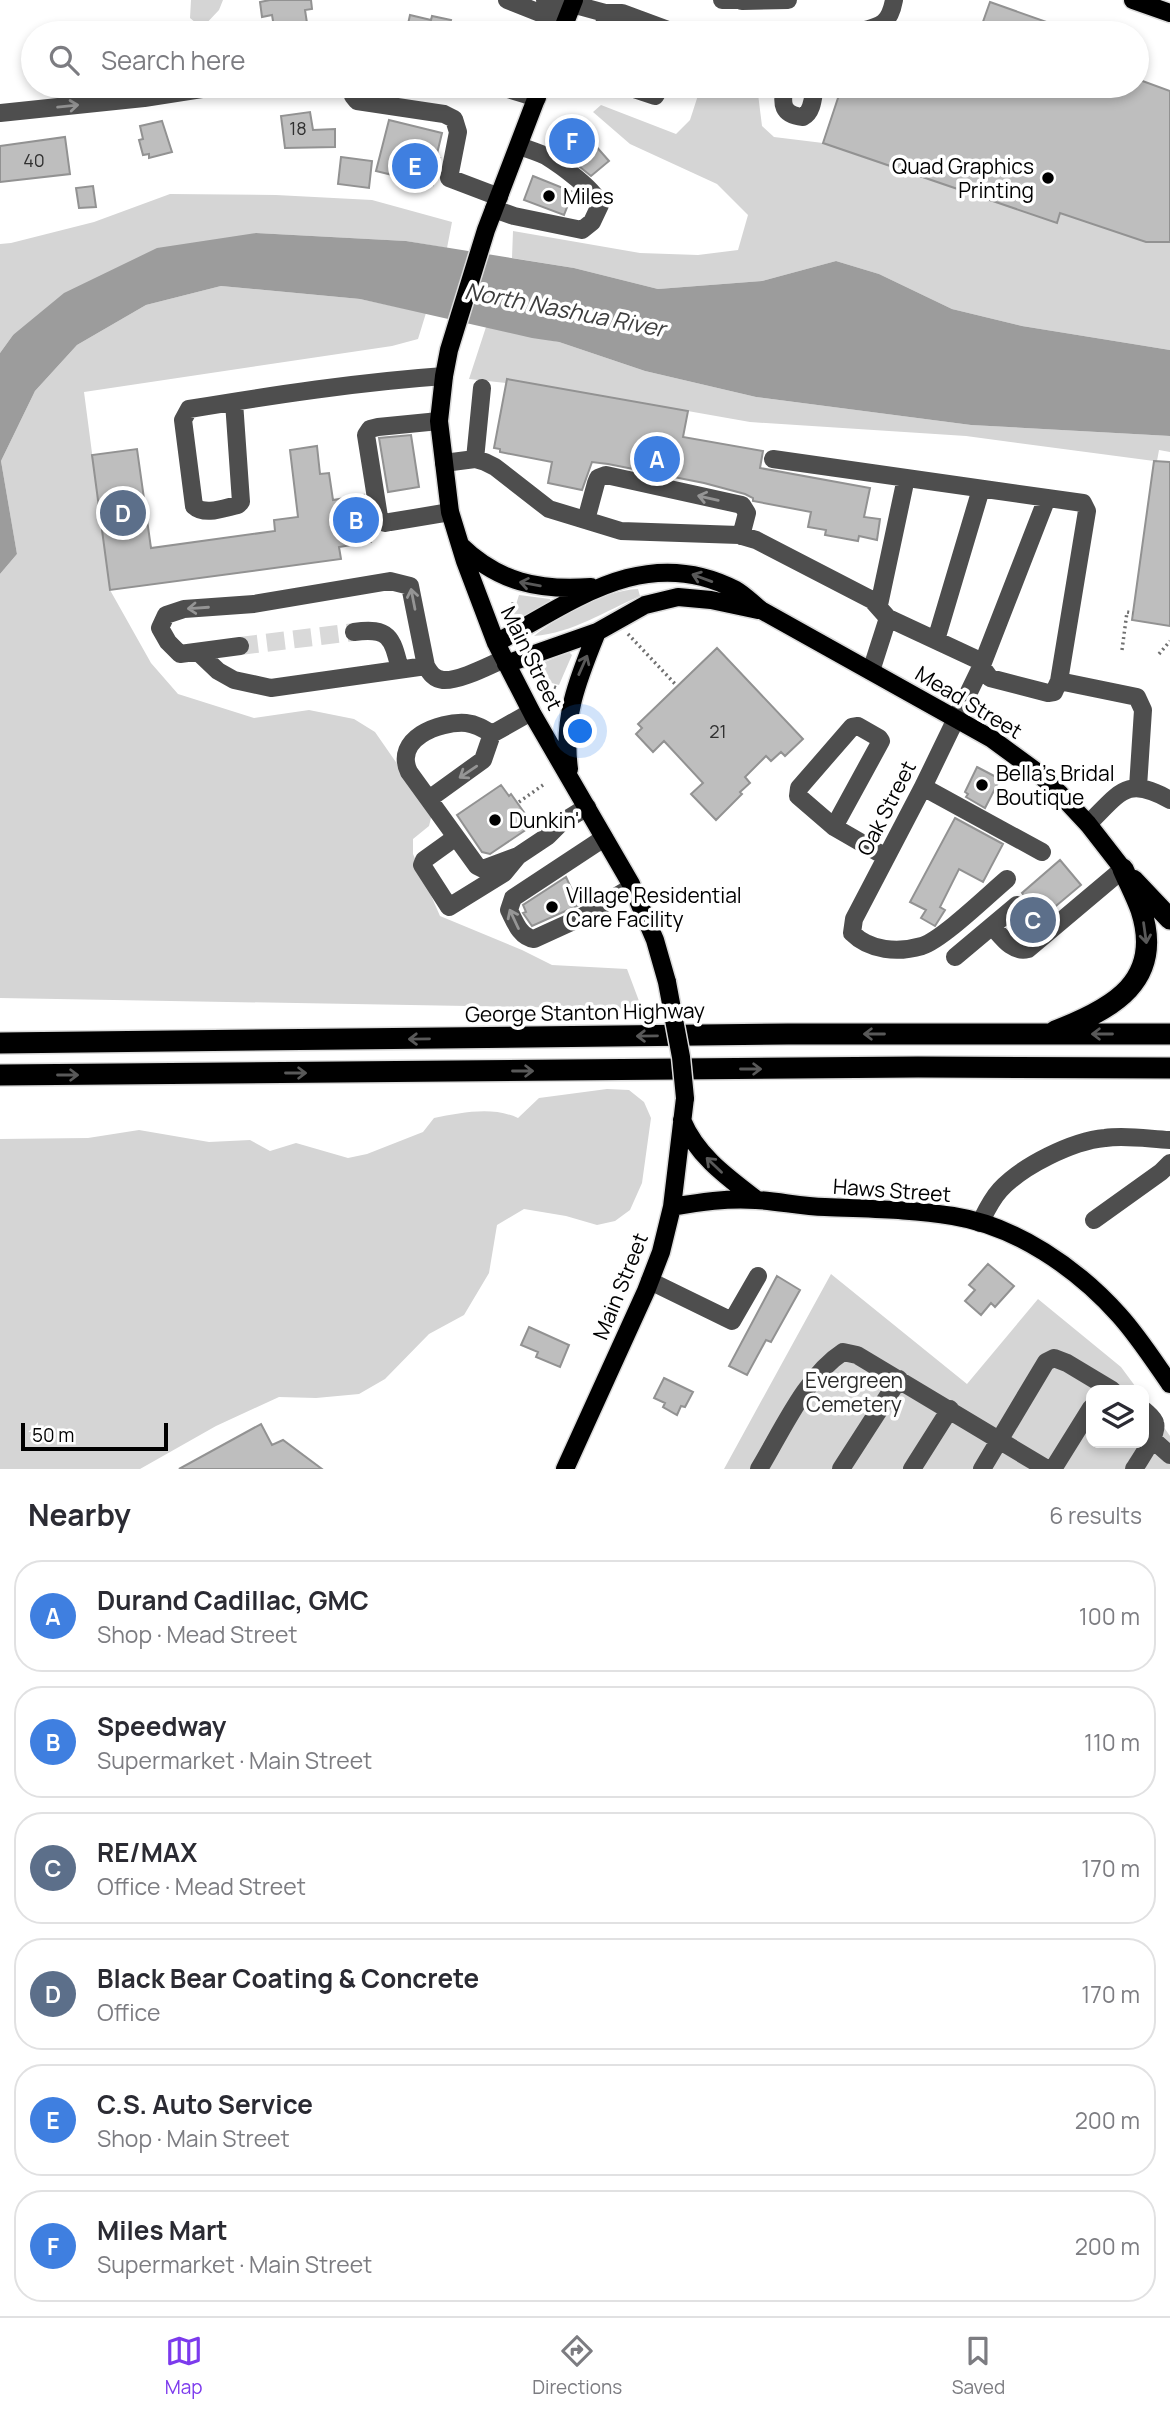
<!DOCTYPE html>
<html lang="en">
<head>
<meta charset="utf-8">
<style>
	body { margin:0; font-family:Manrope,sans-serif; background:#f2f2f3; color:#2b2b33 }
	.controls { position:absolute; right:21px; bottom:21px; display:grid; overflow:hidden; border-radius:14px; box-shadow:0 4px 10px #0003 }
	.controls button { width:63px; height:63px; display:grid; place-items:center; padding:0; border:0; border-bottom:2px solid #e1e1e2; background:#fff; color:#2b2b33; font:35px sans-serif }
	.scale { position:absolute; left:21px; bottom:18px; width:147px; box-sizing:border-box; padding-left:7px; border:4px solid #000; border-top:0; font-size:19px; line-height:24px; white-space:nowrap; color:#000; -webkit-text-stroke:5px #fff; paint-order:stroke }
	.you { position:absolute; left:581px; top:732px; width:24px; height:24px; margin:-18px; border:5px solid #fff; border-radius:50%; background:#1a73e8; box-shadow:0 0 0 10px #1a73e833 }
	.badge { display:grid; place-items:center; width:46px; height:46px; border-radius:50%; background:#7c3aed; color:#fff; font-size:23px; font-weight:700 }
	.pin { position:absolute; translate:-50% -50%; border:4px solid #fff; box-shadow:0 2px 7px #0006 }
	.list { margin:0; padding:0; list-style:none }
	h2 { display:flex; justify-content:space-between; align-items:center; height:91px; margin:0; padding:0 28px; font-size:30px }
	h2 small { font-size:23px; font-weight:400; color:#7c7c81 }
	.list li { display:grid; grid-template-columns:46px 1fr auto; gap:21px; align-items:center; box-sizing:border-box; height:112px; margin:0 14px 14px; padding:0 14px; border:2px solid #e1e1e2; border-radius:28px }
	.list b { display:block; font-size:26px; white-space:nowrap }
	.list p { margin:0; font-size:23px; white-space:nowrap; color:#7c7c81 }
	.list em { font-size:23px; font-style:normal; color:#7c7c81 }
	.icon { flex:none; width:38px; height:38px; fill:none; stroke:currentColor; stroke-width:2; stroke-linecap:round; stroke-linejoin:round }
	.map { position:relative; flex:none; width:1170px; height:1469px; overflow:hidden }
	.search { position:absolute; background:#fff; box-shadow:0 4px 10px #0003; left:21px; right:21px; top:21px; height:77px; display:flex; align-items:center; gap:18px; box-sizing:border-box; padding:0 24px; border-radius:38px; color:#7c7c81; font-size:26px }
	.sheet { height:847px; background:#fff }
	nav { display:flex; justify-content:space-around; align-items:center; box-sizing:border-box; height:98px; border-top:2px solid #e1e1e2; background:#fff; font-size:19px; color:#7c7c81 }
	nav a { display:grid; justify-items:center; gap:4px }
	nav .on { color:#7c3aed }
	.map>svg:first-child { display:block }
	.green { fill:#d5d5d5 }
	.water { fill:#9c9c9c }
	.building { fill:#bebebe; stroke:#929292; stroke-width:2 }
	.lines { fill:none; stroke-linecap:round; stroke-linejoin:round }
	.minor-tunnel { stroke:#d9d9d9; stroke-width:18; stroke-dasharray:18 9; stroke-linecap:butt }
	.major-casing { stroke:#dbdbdb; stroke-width:21 }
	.highway-casing { stroke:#dbdbdb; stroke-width:24 }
	.path { stroke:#707070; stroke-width:3.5; stroke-dasharray:2 3.5; stroke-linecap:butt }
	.minor { stroke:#4e4e4e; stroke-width:18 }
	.major { stroke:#000; stroke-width:18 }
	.highway { stroke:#000; stroke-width:21 }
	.major-bridge-casing { stroke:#dbdbdb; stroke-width:21; stroke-linecap:butt }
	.major-bridge { stroke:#000; stroke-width:18 }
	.oneway { stroke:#959595 }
	.oneway2 { stroke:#595959 }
	.poi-dot { fill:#000; stroke:#fff; stroke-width:2.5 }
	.labels { text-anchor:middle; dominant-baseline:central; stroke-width:7; stroke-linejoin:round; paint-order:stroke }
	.number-label { font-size:18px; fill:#303030 }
	.poi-label { font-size:21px; fill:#000; stroke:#fff; text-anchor:start }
	.street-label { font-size:21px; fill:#000; stroke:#fff }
	.park-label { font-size:21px; fill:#2c2c2c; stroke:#fff }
	.water-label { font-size:23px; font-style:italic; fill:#3d3d3d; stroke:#fff }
</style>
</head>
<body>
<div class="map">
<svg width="1170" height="1469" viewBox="0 0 1170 1469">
	<rect width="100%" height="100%" fill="#fff"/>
	<path class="green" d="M191,0H223L219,10L202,28L190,18Z
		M701,86H757L762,126L774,137L823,143L1056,222L1060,213L1146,242H1170V350L1022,326L952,309L879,274L836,261L762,281L658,289L574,268L512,258L513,231L640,253L698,255L738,250L748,215L717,184L630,144L593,112L601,105L676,134L690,120Z
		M170,194L276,195L372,200L452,222L447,248L406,241L256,233L13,335L0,353V244L11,243L94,222Z
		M221,286L360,299L426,313L418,339L392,346L84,392L110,590L151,663L178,694L254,718L309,710L354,719L375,732L432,814L429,826L413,839V854L440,916L522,950L552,965L627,969L642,1009L0,998V574L17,554L1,461L35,391L77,345L146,305Z
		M486,327L559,342L645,371L756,397L971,425L1170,436V452L1159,450L1157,461H1154L966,436L750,422L507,379L506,383L469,379Z
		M638,589L640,596C605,611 573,633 534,636C562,614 602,591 638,589Z
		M519,595L550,599L551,602L518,622L513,614Z
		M569,652L572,655L559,685L548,682L540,664Z
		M607,1089L629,1090L644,1102L651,1118L642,1183L630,1210L615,1221L597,1225L566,1216L524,1209L497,1225L489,1273L464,1315L429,1334L385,1379L359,1394L316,1398L279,1397L216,1426L140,1469H0V1139L88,1138L139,1130L209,1142L250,1140L270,1151L296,1143L348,1158L367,1154L423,1132L434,1118C461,1113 492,1106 518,1118L539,1098Z
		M831,1274L967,1384L1038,1299L1121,1367L1138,1390H1091V1443H1144V1399L1170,1436V1469H724Z"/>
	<path class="water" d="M256,233L406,241L574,268L658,289L762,281L836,261L879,274L952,309L1022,326L1170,350V436L971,425L756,397L645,371L559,342L532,338L360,299L221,286L146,305L77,345L35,391L1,461L17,554L0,574V353L13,335L64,293L157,248Z"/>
	<path class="building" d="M270,0H311L312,9L305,10L307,23L274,27L272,15L262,17L260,2Z
		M990,2L1072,31V33H979Z
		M410,15L431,20L432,16L451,20L450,24L461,27L460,33H406Z
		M1137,79L1170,91V242H1146L1060,213L1057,223L823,143L842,86H1137Z
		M310,112L313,130L335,129V147L285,148L281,116Z
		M572,119L609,161L591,176L564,154L550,138Z
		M389,120L442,133L436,158H440L433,185L376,171Z
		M162,121L172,152L149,158V154L143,155L139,140L143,139L140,126Z
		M65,137L70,174L0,182V146Z
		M341,157L372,161L369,188L338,184Z
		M533,176L573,192L564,215L524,200Z
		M93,186L96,207L79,208L76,188Z
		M507,379L688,411L683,437L763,451L760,468L870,488L864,517L880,519L877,540L859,536L858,541L825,535L826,530L808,527L811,512L753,501V498L745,494L704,483L608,464L592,462L582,490L548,483L552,462L500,452V449L494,448Z
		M411,435L419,487L388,492L379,438Z
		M317,446L320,474L329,473L333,500L364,495L371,542L339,547L341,559L110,590L92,455L137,449L151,548L275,531L274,520L298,517L290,450Z
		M1154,461L1170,462V626L1132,620Z
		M717,648L803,739L785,756L781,752L771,761L766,756L745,777L750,783L740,792L742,794L716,820L691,794L703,783L664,741L653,752L636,734L642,728L638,724Z
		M977,767L1000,779L985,808L966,797L968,794L965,792Z
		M501,785L509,796L511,794L533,825L490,854L482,852L457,815Z
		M955,818L1003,844L983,882L959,869L940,907L945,910L935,926L921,918L926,910L910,902Z
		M1060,860L1081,885L1044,916L1046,919L1028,934L1017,921L1033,907L1022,893Z
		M566,877L579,905L532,926L523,913L526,912L523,905Z
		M988,1264L1014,1286L995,1307L991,1303L981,1315L965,1301L975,1290L969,1285Z
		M777,1276L800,1290L771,1342L766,1340L747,1375L729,1366Z
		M529,1327L569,1345L560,1367L536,1357L538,1352L521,1345Z
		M664,1378L693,1392L685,1407L681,1406L677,1415L663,1407L665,1403L654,1398Z
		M261,1424L272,1445L283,1440L322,1469H179Z"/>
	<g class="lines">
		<path class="minor-tunnel" d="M240,646L354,632"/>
		<g class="major-casing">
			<path id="major" d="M1133,0L1170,13
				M561,33L574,0
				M541,86L486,230L449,350L444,376L439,421L450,512L465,561L496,643L533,715L631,884L655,940L667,982
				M460,545C498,582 539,591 591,587
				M496,643C573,601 646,543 736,590C745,595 753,604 761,610L992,739L1037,772L1059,793L1088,824L1123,869
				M506,664L597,632L645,605L678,597L711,600L758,610
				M569,769C562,717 578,679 597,632
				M682,1120C697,1156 727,1177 757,1200
				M672,1207C700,1202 727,1198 756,1200C779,1201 802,1207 825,1207C868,1209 910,1209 953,1216C1016,1226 1077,1268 1119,1315C1138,1336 1154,1361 1170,1384
				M565,1469L646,1291L661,1252L672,1207L685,1098"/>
		</g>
		<g class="highway-casing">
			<path id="highway" d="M1133,880L1170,919
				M1055,1031C1113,1009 1164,981 1141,910C1136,896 1129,883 1123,869
				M0,1043L788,1034H1170
				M0,1075L918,1067L1170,1068"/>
		</g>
		<path class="path" d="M511,615L514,599
			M628,634L677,686
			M1122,650L1127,612L1133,613
			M1159,654L1170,641
			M540,672L546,684L557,688
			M519,802L543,785"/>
		<path class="minor" d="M507,0L565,23
			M545,0L571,8
			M722,0H742
			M742,1L788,0
			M572,4L605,13H622L676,33
			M600,33L609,13
			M854,33C879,26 889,27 894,0
			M353,86V96L357,101L444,114L454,119L458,132L449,178L499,197
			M498,86L537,98
			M625,86L655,96L661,86
			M785,86C781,104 782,115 803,117C813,112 813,96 815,86
			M0,113L144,98L221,86
			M494,209L514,216L582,230L592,222L600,205C597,191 559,164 546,156C537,152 528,149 519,146
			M234,402L241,502L238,505C224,508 205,516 194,506L183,420L189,409C274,395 359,382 444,376
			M439,421L378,427L370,429L366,435L379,517L385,523L390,522L450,512
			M475,459L482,388
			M444,463L475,459L485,462L495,467L549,509L621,531L739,535L756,540L872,600L888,618L976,659L990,678L1048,693L1054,692L1059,681L1087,511L1083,503L773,459
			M586,520L596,483L598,478L606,475L742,505L747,513L741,536
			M879,605L906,478
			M354,632C390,627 392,638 400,669
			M936,640L981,489
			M240,646L180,654L168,642L160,628L166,615L184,609L254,604L390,581L410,586L426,666C430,673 434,679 443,680C460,681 488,666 504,659
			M198,652L218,671L234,680L271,688L426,666
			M871,671L888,618
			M1059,681L1137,697L1143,710L1138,787
			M492,734C484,729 476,724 466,723C439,721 393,739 409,772L477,866L483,869L518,856
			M923,787L1042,852
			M429,799L483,760L492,734L531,712
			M1088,824C1120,793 1126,775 1170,800
			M834,827L881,741L879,738L858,726L852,727L799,788L798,796L834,827L886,857
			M456,837L424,860L422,865L449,907L504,873L518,856L548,836L561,823L587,807
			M604,838L513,898L509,910C515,922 520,937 534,939L580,918L632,887
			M1007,879C988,895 943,939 922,946C898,953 870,951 852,933L854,919L923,787L982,665L1047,498
			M992,926C1002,937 1012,953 1028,949L1123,869
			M955,957L1017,905
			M1094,1220L1161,1172L1170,1163
			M980,1223C986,1211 991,1200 1000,1190C1022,1166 1072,1141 1105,1138C1126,1135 1149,1139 1170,1140
			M650,1281L732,1321L758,1276
			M1152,1439L1170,1455
			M759,1469C782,1431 806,1376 843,1352L857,1355L1047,1469
			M841,1469L899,1379
			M912,1469L950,1409
			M982,1469L1046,1362L1054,1358L1067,1363L1112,1390
			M1053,1469L1091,1408
			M1134,1469C1140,1459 1159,1433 1155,1423C1154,1418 1148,1414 1144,1410"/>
		<use href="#major" class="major"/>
		<use href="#highway" class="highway"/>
		<g class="major-bridge-casing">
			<path id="major-bridge" d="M667,982L681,1057L685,1098"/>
		</g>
		<use href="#major-bridge" class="major-bridge"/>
	</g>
	<defs><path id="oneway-shaft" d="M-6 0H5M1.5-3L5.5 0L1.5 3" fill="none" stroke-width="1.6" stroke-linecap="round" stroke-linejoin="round" transform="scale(1.75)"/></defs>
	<g class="oneway">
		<use href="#oneway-shaft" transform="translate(68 106) rotate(-6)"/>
		<use href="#oneway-shaft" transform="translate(708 498) rotate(-167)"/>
		<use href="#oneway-shaft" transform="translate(413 599) rotate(-101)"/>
		<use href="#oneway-shaft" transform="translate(198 608) rotate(176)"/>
		<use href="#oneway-shaft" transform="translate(468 772) rotate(146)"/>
		<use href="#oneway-shaft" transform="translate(514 919) rotate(-115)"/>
	</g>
	<g class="oneway2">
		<use href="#oneway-shaft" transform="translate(702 578) rotate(-160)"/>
		<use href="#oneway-shaft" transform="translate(530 584) rotate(-170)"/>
		<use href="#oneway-shaft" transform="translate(583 665) rotate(-66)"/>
		<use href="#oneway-shaft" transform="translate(1145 933) rotate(82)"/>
		<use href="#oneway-shaft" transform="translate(874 1034) rotate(-180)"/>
		<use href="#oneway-shaft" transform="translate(1102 1034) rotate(180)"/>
		<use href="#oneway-shaft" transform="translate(647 1036) rotate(179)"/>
		<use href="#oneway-shaft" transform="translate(419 1039) rotate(179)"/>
		<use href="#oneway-shaft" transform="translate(751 1069)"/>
		<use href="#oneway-shaft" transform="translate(523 1071)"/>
		<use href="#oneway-shaft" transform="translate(296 1073)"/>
		<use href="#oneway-shaft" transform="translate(68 1075)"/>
		<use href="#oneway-shaft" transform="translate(714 1165) rotate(-136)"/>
	</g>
	<g class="poi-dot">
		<circle cx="1048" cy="178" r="7"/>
		<circle cx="549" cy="196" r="7"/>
		<circle cx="982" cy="785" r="7"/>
		<circle cx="495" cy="820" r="7"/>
		<circle cx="552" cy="907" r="7"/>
	</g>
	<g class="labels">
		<g class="number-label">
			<text x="298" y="128">18</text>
			<text x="34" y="160">40</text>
			<text x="718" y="731">21</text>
		</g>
		<g class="poi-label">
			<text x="1034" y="166" text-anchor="end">Quad Graphics<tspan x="1034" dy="24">Printing</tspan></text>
			<text x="563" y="196">Miles</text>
			<text x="996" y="773">Bella's Bridal<tspan x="996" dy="24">Boutique</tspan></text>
			<text x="509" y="820">Dunkin'</text>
			<text x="566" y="895">Village Residential<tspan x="566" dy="24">Care Facility</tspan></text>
		</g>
		<g class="street-label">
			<text transform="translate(532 658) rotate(64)">Main Street</text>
			<text transform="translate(969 702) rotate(31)">Mead Street</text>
			<text transform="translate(886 808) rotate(-63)">Oak Street</text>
			<text transform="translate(585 1012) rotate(-1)">George Stanton Highway</text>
			<text transform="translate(892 1190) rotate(4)">Haws Street</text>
			<text transform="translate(620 1286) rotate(-68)">Main Street</text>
		</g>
		<g class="park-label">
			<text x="854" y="1380">Evergreen<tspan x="854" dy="24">Cemetery</tspan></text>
		</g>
		<g class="water-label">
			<text transform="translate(565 309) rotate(11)">North Nashua River</text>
		</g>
	</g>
</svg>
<div class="controls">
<button><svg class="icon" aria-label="layers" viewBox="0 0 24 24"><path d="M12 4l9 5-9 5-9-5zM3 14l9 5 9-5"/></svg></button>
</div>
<div class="scale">50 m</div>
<div class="you"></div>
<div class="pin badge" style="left:657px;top:459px;background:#3f7fe0">A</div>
<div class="pin badge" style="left:356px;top:520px;background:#3f7fe0">B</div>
<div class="pin badge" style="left:1033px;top:920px;background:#5c6f8a">C</div>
<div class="pin badge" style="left:123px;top:513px;background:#5c6f8a">D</div>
<div class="pin badge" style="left:415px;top:166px;background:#3f7fe0">E</div>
<div class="pin badge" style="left:572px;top:141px;background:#3f7fe0">F</div>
<div class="search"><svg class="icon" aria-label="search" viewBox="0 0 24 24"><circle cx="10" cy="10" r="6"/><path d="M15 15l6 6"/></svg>Search here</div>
</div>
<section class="sheet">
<h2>Nearby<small>6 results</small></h2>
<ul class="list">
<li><span class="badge" style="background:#3f7fe0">A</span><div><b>Durand Cadillac, GMC</b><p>Shop · Mead Street</p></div><em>100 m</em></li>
<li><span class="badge" style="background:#3f7fe0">B</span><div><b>Speedway</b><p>Supermarket · Main Street</p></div><em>110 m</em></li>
<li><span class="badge" style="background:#5c6f8a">C</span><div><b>RE/MAX</b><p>Office · Mead Street</p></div><em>170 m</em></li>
<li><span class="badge" style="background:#5c6f8a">D</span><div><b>Black Bear Coating &amp; Concrete</b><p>Office</p></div><em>170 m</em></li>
<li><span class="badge" style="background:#3f7fe0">E</span><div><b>C.S. Auto Service</b><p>Shop · Main Street</p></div><em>200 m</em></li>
<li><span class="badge" style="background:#3f7fe0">F</span><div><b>Miles Mart</b><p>Supermarket · Main Street</p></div><em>200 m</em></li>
</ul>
</section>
<nav>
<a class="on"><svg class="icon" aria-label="map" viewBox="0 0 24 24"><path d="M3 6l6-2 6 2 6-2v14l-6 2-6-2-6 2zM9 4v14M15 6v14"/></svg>Map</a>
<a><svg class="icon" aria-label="directions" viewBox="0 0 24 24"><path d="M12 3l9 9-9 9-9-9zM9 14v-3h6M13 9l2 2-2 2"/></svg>Directions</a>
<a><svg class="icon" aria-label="saved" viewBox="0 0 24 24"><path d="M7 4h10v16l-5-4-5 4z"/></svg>Saved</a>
</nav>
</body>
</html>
